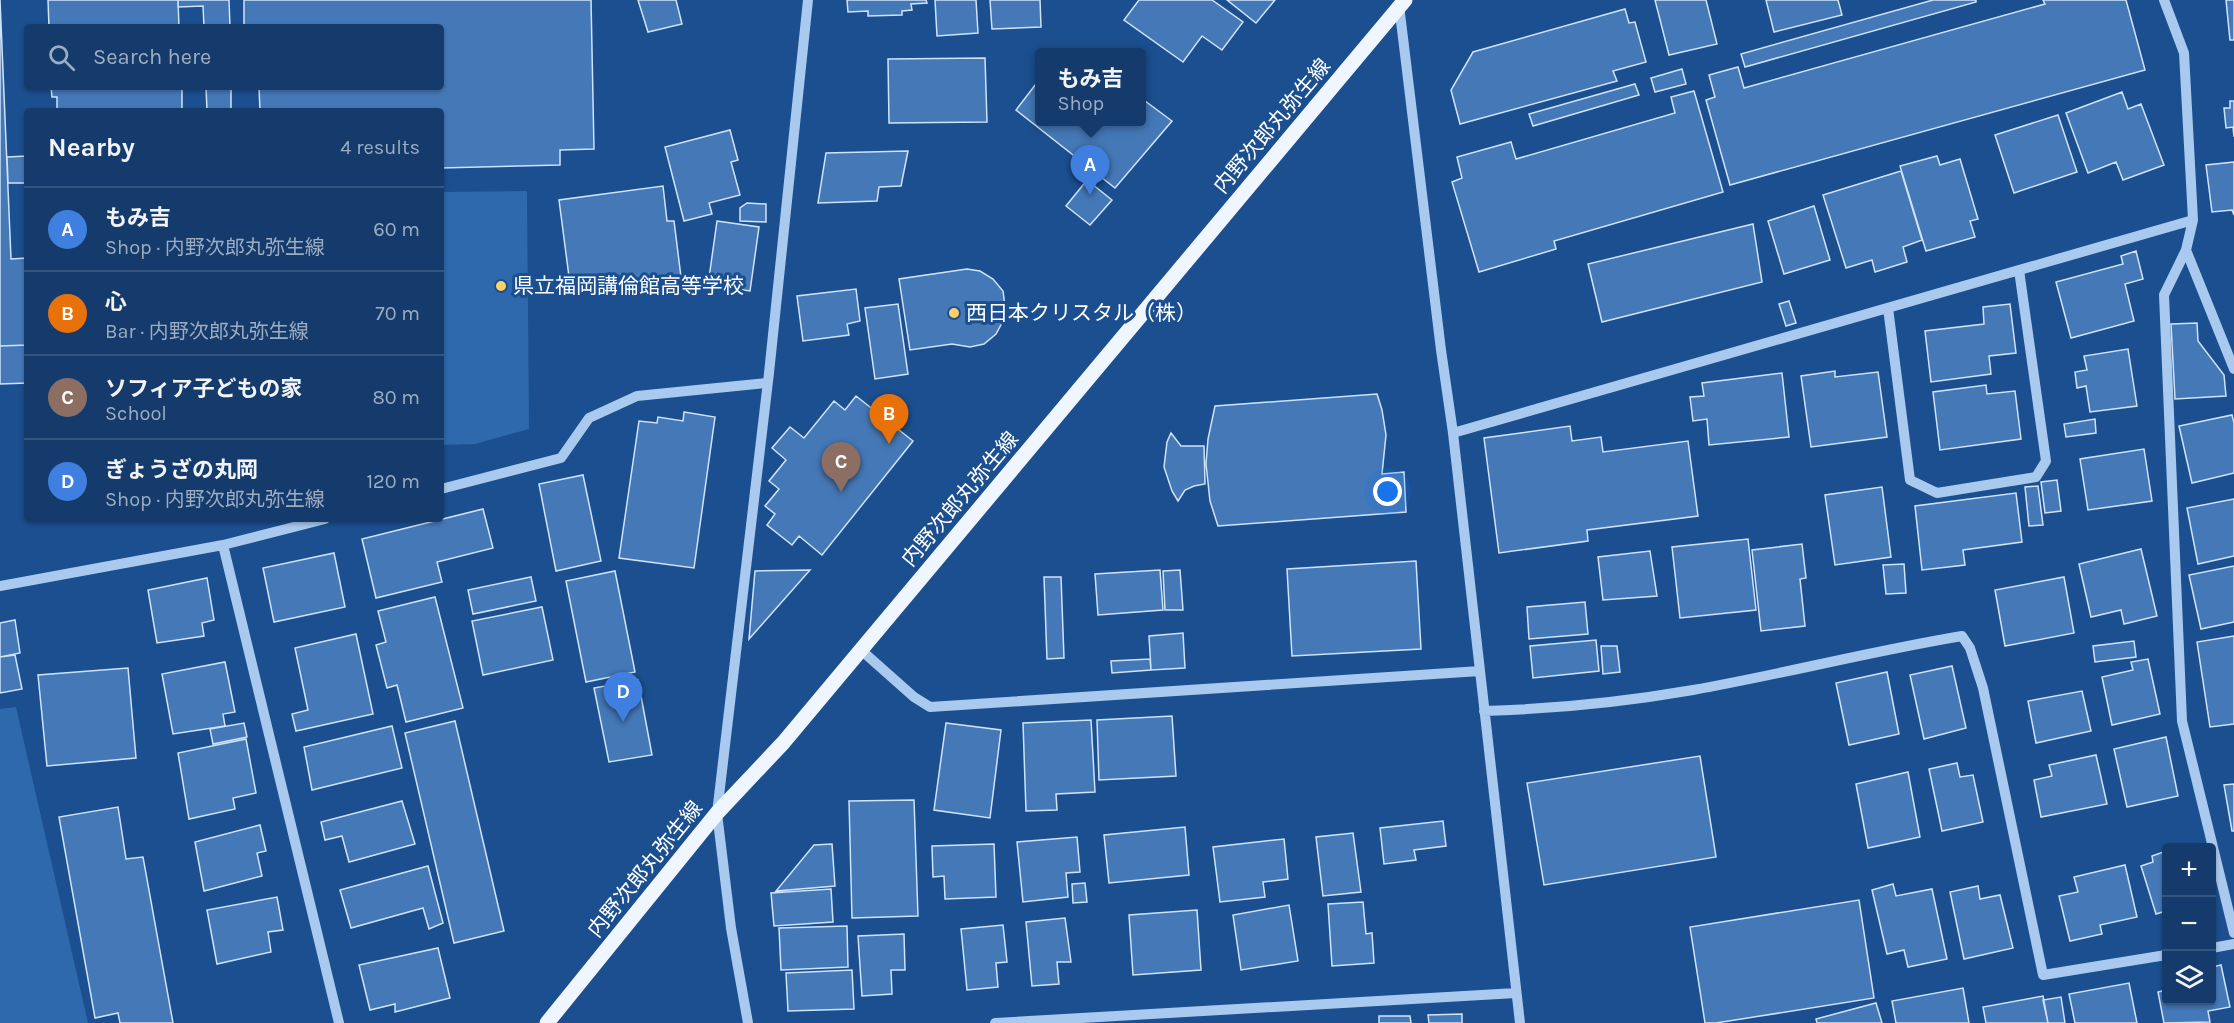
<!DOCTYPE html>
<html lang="en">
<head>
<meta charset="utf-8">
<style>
	body { margin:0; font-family:Karla,"Noto Sans JP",sans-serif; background:#1d4271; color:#f1f3f6 }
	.controls { position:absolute; right:18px; bottom:18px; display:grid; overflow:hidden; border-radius:6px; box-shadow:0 2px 4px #0004 }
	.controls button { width:54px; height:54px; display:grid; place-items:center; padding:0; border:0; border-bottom:2px solid #33557e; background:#143b6b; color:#f1f3f6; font:30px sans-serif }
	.you { position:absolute; left:1388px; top:492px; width:21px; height:21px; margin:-15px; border:4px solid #fff; border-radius:50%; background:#1a73e8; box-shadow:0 0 0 9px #1a73e833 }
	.badge { display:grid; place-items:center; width:39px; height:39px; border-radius:50%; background:#ea580c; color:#fff; font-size:20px; font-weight:700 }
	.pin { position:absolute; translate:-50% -50px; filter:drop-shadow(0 2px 3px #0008) }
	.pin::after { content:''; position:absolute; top:32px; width:21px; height:18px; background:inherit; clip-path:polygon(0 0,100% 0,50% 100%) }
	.popup { position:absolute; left:1035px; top:48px; width:111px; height:78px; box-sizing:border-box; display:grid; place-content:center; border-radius:6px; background:#143b6b; filter:drop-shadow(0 2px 4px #0005); font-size:20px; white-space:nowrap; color:#9dadc1 }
	.popup b { font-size:22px; color:#f1f3f6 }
	.popup::after { content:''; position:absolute; left:50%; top:100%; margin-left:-12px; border:12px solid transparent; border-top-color:#143b6b }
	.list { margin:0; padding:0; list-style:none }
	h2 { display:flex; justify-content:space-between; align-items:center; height:78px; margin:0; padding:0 24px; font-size:26px }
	h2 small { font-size:20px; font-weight:400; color:#9dadc1 }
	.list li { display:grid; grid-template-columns:39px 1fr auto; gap:18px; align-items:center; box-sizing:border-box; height:84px; padding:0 24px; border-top:2px solid #33557e }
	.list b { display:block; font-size:22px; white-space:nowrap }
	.list p { margin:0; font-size:20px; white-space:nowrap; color:#9dadc1 }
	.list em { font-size:20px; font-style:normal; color:#9dadc1 }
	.icon { flex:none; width:33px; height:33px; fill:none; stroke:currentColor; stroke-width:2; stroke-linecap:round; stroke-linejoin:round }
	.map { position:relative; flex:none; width:2234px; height:1023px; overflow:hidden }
	.search { position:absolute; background:#143b6b; box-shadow:0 2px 4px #0004; left:24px; top:24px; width:420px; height:66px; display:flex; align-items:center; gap:15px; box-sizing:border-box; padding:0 21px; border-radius:6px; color:#9dadc1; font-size:22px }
	.panel { position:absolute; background:#143b6b; box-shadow:0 2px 4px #0004; left:24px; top:108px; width:420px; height:414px; border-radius:6px }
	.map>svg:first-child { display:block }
	.green { fill:#2e69ad }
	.building { fill:#4478b7; stroke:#cfe3fa; stroke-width:1.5 }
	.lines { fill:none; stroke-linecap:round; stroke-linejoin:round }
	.minor { stroke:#a9c9ee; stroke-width:10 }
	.major { stroke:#f0f6ff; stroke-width:15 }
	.poi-dot { fill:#ffd166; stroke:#1b4f8f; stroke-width:2 }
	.labels { text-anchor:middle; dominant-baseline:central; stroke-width:6; stroke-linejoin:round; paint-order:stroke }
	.street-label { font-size:21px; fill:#fff; stroke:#1b4f8f }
	.poi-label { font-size:21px; fill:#fff; stroke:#1b4f8f; text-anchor:start }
</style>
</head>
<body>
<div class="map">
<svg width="2234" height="1023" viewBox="0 0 2234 1023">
	<rect width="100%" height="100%" fill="#1b4f8f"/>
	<path class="green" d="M527,191L529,429L475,444L441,445V192Z
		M16,707L88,1023H0V709Z"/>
	<path class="building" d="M0,0L11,259L27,258V345L0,346Z
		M48,0H178L179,27H49Z
		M178,0H229L230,27H204L203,6L178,7Z
		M244,0H591L594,149L560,150V165L441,168V111H260L259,87H441V27H244Z
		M638,0H676L682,24L648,32Z
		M847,0H926L927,3L911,4L912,10L902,11V15L868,16V11L848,12Z
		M935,0H976L978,33L937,36Z
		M990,0H1040L1041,27L992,29Z
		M1139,0H1212L1243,22L1222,50L1202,36L1183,62L1124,20Z
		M1227,0H1275L1256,23Z
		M1655,0H1706L1717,44L1669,55Z
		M1766,0H1838L1842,15L1774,32Z
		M1933,0H1976V2L1745,67L1741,54Z
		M2043,0H2126L2145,70L1730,185L1706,100L1715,97L1709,75L1738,67L1744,88L2045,4Z
		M2226,0H2234V40H2230Z
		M1625,9L1629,23L1635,22L1646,62L1613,71L1617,81L1460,124L1451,90L1473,52Z
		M985,58L987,122L889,123L888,59Z
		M1682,69L1686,84L1655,92L1651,78Z
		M1039,80V122H1141V98L1172,121L1115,188L1016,110Z
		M1635,84L1639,95L1533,126L1529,114Z
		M51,87H182V111H57V97H52Z
		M206,87H231V111H207Z
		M1694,91L1723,192L1554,241L1556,249L1479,272L1452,182L1462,178L1457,157L1511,142L1516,159L1675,113L1671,97Z
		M2122,92L2128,109L2141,104L2164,165L2123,180L2116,162L2088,173L2066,113Z
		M2230,101H2234V137L2233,127L2226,128L2224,108H2230Z
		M2058,115L2077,172L2014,193L1995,135Z
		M730,130L738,160L731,162L740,195L709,203L712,214L684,221L665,147Z
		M908,151L901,186L879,187L877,201L818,203L826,153Z
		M27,156V183H8L7,157Z
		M1937,156L1940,165L1960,159L1978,219L1970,221L1975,237L1926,251L1900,166Z
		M2234,162V215L2232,210L2212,212L2206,165Z
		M1901,171L1922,240L1903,247L1907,262L1875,272L1872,260L1846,268L1823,195Z
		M1087,180L1112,200L1090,225L1066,206Z
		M663,186L667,221H674L681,277L571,292L559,200Z
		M747,203L766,204V222L740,221V208Z
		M1814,206L1830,260L1784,274L1768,221Z
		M717,221L759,227L750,291L708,285Z
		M1753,224L1762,282L1602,322L1588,264Z
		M2136,251L2143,279L2125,284L2134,321L2071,338L2056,282L2123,264L2121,256Z
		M967,269L980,271L993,279L1003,291L1005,306L1003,321L996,334L984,344L970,347L952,344L910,350L899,279Z
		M856,289L860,321L847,324L849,335L803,341L797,296Z
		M1789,301L1796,323L1786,326L1779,304Z
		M898,304L908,374L875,379L865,308Z
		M2010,304L2016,353L1989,356L1991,374L1931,382L1925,331L1984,324L1983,307Z
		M2197,323L2198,341L2224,375L2226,396L2175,399L2171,324Z
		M27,345V383L0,384V346Z
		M2128,349L2137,406L2090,412L2086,386L2077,388L2075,372L2087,370L2084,356Z
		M1835,371V377L1878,372L1887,437L1811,447L1801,376Z
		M1782,373L1789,437L1709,445L1707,419L1693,421L1690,397L1704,396L1702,383Z
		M1986,385L1987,394L2015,391L2021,439L1940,450L1933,392Z
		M1377,394L1382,410L1386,435L1382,474L1404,472L1406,512L1218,526L1210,501L1206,464L1208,439L1215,406Z
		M856,396L913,441L822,555L799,536L792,545L767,525L775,514L765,506L779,489L769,481L786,460L772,448L790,427L804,438L834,401L845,410Z
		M684,412L715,417L694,568L619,558L639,421L657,423L658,417L683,421Z
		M2232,415L2234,423V473L2192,483L2179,426Z
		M2095,419L2096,433L2066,437L2064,424Z
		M1570,426L1572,441L1601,437L1603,452L1688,441L1698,516L1587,530L1588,541L1499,553L1484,438Z
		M1171,433L1181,446H1204L1205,484L1194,486L1185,490L1178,501L1172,491L1164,467L1167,442Z
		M2144,449L2152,501L2088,510L2080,459Z
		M583,475L601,561L556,571L539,484Z
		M2057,480L2061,511L2045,513L2041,482Z
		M2038,486L2043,525L2029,526L2025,487Z
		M1882,487L1891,557L1835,565L1825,495Z
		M2016,493L2022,542L1963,550L1965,565L1922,570L1915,506Z
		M2234,499V556L2198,564L2187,508Z
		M483,509L493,548L437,562L442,582L376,598L362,539Z
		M1748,539L1756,610L1680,618L1672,547Z
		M1802,544L1806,578L1800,579L1805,626L1761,631L1752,550Z
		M2141,549L2157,616L2124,624L2121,610L2091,617L2079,564Z
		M1650,551L1657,596L1603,600L1598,557Z
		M334,553L345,607L274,622L263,568Z
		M1416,561L1421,649L1292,656L1287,569Z
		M1904,564L1906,593L1886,594L1883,565Z
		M2234,566V622L2201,629L2189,575Z
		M810,570L749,639L755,571Z
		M1160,570L1163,610L1098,615L1095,574Z
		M1180,570L1183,610H1165L1163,571Z
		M615,571L635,672L586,682L566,581Z
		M531,577L536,601L473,614L468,590Z
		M1044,577H1061L1064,658L1047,659Z
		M2064,577L2074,633L2005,646L1995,590Z
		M207,578L214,620L202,623L204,636L157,643L148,590Z
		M435,597L463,708L406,722L397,685L387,688L376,645L386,642L378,611Z
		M1585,602L1588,634L1529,639L1527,607Z
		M542,607L553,660L483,675L472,621Z
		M15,620L20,653L0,657V623Z
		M1183,633L1185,668L1151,670L1149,636Z
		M356,634L373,714L296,731L292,714L308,710L295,648Z
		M2234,636V724L2210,727L2197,642Z
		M1596,640L1599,671L1533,678L1530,646Z
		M2134,641L2136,657L2095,662L2093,646Z
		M1601,646H1617L1620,672L1603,674Z
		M15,655L22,689L0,693V657Z
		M1150,659L1151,670L1112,673L1111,661Z
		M2148,659L2160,714L2112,725L2102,677L2133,670L2131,662Z
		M225,662L235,712L223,714L225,726L173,734L162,674Z
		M1952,666L1966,728L1924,739L1910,675Z
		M128,668L136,758L47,766L38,675Z
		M1887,672L1899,734L1849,745L1836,683Z
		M638,680L652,755L609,762L594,688Z
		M2082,691L2091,731L2036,743L2028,701Z
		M1172,716L1176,776L1099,780L1097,720Z
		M1091,720L1095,792L1056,794L1057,810L1026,811L1023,723Z
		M455,721L504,931L454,943L405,733Z
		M244,723L247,737L213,744L210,729Z
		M946,723L1001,730L990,818L934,810Z
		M392,726L402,768L312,790L304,747Z
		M2166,737L2178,796L2127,807L2114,749Z
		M246,739L256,793L233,798L235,809L189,819L178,753Z
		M2096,755L2107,804L2041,817L2034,780L2052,776L2049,765Z
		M1700,756L1716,857L1544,885L1527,783Z
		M1957,763L1960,777L1973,775L1983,822L1942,831L1929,769Z
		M1908,772L1920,837L1868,848L1856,784Z
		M2234,784V831H2232L2224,785Z
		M914,800L918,916L852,918L849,801Z
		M402,801L415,844L349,862L342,836L325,840L321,822Z
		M118,807L126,859L143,857L173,1023H120L118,1013L95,1018L59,817Z
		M1443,821L1446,846L1414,850L1416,860L1384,864L1380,828Z
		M260,825L266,851L257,853L262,876L204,891L195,842Z
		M1185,827L1189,875L1109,883L1104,835Z
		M1353,833L1361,892L1323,896L1316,837Z
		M1077,837L1080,872L1066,873L1068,897L1023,902L1017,842Z
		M1284,839L1288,879L1263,882L1265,897L1220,902L1213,847Z
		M832,844L835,886L776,891L814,845Z
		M994,844L996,897L945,899L944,876L933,877L932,846Z
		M2166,851V911L2156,914L2141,866L2153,862L2152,856Z
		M2125,865L2137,917L2100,925L2102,934L2070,941L2059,896L2078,892L2074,877Z
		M428,866L443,923L429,929L423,908L351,928L340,890Z
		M1085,883L1087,902L1073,903L1072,884Z
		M1893,884L1896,896L1932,889L1947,959L1908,967L1904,950L1887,954L1872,890Z
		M1978,886L1980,899L2000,895L2013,948L1964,959L1950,892Z
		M831,889L833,922L774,926L771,893Z
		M277,897L283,930L268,932L271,952L217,964L207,910Z
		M1859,900L1874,998L1716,1023H1705L1690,927Z
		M1363,902L1366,934L1372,933L1374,963L1332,966L1328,904Z
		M1289,905L1298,961L1241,970L1233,915Z
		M1197,910L1201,970L1133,975L1129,915Z
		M1065,918L1071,962H1057L1059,984L1032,986L1026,922Z
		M1003,925L1007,962L996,963L998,987L967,990L961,929Z
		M847,926L848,967L781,970L779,928Z
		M904,934L905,970H891L892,994L862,996L858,936Z
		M438,948L450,998L395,1012V1004L370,1010L359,965Z
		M2221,965L2230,1007L2208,1011L2210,1022L2164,1023L2158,992L2166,990V1000H2212V967Z
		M852,970L854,1009L788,1011L786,973Z
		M2129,983L2137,1023H2075L2069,994Z
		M1963,988L1969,1023H1896L1892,1001Z
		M2043,996L2048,1023H1986L1983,1007Z
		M2061,997L2065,1023H2048L2043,1000Z
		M1876,1003L1882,1023H1817L1816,1019Z
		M1462,1014V1023H1429L1428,1015Z
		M1379,1016H1410L1411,1023H1379Z"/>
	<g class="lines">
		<path class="minor" d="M2164,0L2184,53L2193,220L2186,250L2234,369
			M1399,5L1441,350L1453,433L1520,1023
			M2186,250L2164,295L2182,721L2234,933
			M1888,308L1910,480L1937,493L2036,477L2046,461L2019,270
			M1453,433L2193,220
			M441,489L561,458L589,418L637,396L767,383
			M223,545L339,1023
			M0,586L223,545L325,519
			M861,650L914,697L930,707L1480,671
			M1484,711C1554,709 1624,702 1693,690C1783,674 1872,651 1962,636L1970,648L1983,688L2043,975L2166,955
			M2212,948L2234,944
			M748,1023L731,928L717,813L769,373L808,0
			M995,1023L1516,993"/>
		<path class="major" d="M547,1023L717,813L783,743L1405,0"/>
	</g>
	<g class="poi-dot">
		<circle cx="501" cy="286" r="6"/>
		<circle cx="954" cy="313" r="6"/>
	</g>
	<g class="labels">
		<g class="street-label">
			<text transform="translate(1272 126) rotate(-50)">内野次郎丸弥生線</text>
			<text transform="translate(960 499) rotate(-50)">内野次郎丸弥生線</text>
			<text transform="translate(645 869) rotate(-51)">内野次郎丸弥生線</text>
		</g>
		<g class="poi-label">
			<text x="513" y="286">県立福岡講倫館高等学校</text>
			<text x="966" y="313">西日本クリスタル（株）</text>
		</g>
	</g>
</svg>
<div class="controls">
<button>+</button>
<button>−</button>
<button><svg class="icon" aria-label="layers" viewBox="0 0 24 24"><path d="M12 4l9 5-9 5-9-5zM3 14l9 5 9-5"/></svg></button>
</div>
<div class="you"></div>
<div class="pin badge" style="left:1090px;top:195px;background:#3f7fe0">A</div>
<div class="popup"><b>もみ吉</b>Shop</div>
<div class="pin badge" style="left:889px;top:444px;background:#e8710a">B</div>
<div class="pin badge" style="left:841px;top:492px;background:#8d6e63">C</div>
<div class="pin badge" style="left:623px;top:722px;background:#3f7fe0">D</div>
<div class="search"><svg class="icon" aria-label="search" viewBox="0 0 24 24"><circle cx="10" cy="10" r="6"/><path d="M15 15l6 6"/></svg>Search here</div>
<section class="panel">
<h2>Nearby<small>4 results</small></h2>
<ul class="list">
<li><span class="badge" style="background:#3f7fe0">A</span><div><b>もみ吉</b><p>Shop · 内野次郎丸弥生線</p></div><em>60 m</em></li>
<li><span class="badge" style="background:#e8710a">B</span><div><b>心</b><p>Bar · 内野次郎丸弥生線</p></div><em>70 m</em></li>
<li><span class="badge" style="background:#8d6e63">C</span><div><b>ソフィア子どもの家</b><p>School</p></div><em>80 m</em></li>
<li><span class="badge" style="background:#3f7fe0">D</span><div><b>ぎょうざの丸岡</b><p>Shop · 内野次郎丸弥生線</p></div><em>120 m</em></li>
</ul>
</section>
</div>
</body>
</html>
